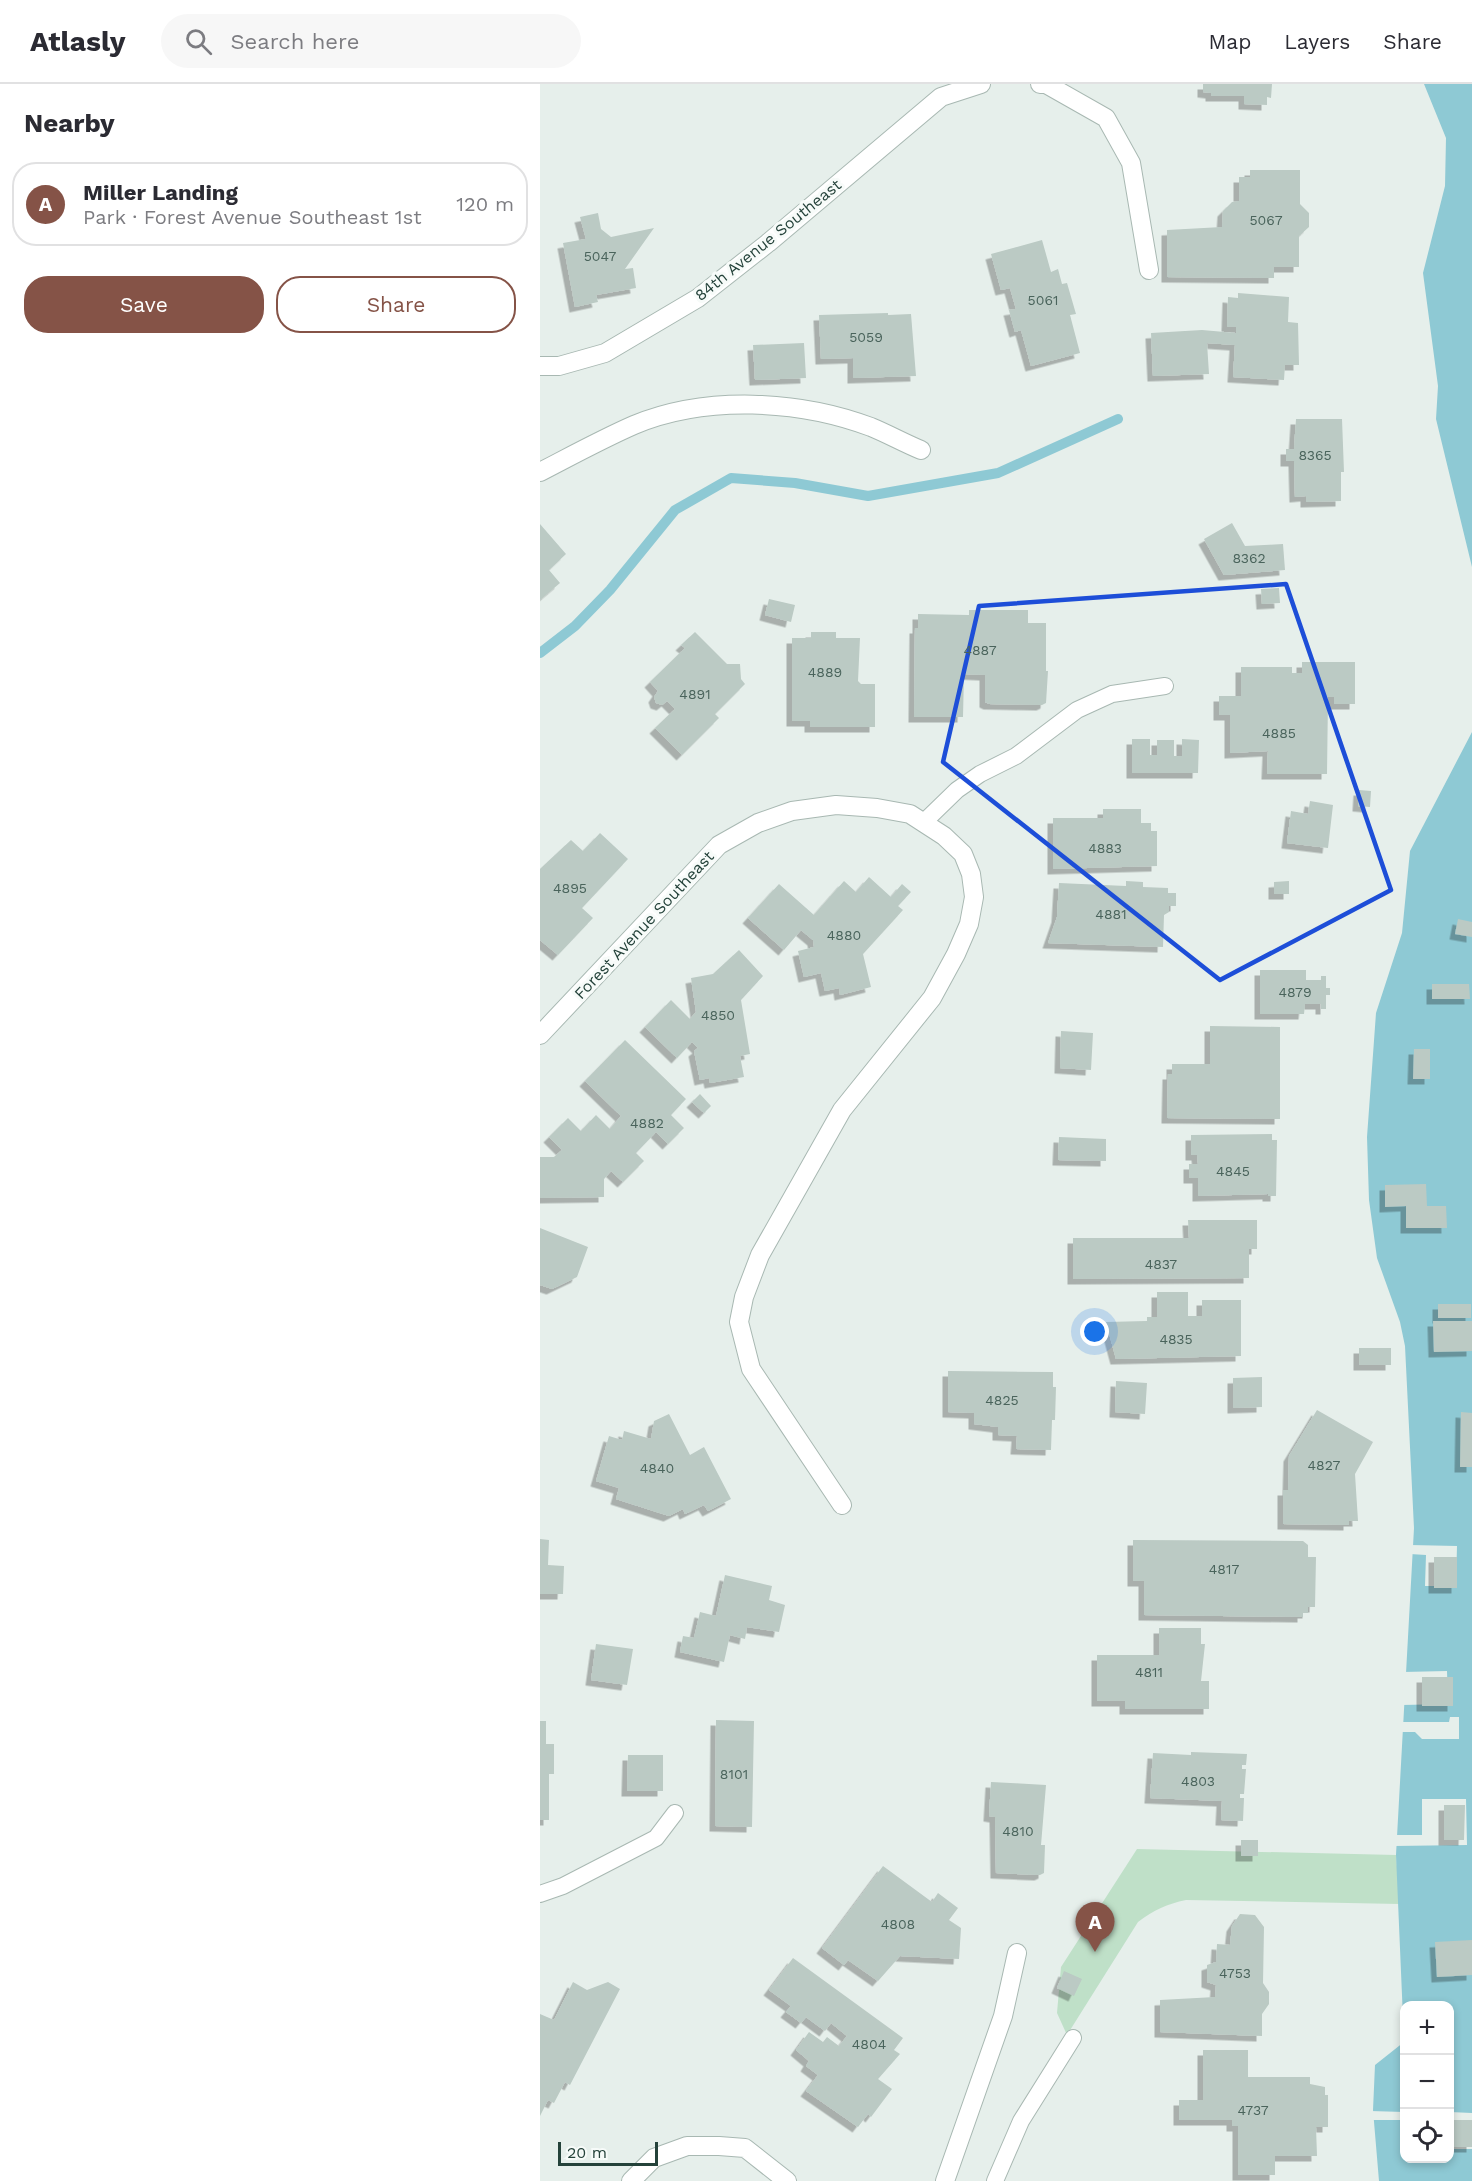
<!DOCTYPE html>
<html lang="en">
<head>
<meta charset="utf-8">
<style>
	body { margin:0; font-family:"Work Sans",sans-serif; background:#f7f7f7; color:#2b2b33 }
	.controls { position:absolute; right:18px; bottom:18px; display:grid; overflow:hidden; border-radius:12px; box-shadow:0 3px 9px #0003 }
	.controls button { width:54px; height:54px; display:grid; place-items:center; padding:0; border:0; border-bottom:2px solid #e1e1e2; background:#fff; color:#2b2b33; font:30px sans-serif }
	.scale { position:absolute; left:18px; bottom:15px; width:100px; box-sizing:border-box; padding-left:6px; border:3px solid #24423a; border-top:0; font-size:16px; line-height:21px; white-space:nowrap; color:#24423a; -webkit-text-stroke:4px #f7fbf9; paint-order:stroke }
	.you { position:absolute; left:555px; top:1248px; width:21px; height:21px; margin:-15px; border:4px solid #fff; border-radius:50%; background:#1a73e8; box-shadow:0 0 0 9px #1a73e833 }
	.badge { display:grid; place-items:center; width:39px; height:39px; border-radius:50%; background:#855347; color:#fff; font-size:20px; font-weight:700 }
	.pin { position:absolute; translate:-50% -50px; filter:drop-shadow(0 2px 3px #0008) }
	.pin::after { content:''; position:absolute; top:32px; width:21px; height:18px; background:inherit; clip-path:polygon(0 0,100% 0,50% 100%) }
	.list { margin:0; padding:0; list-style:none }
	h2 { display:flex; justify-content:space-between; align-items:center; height:78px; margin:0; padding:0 24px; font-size:26px }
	h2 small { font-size:20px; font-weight:400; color:#7c7c81 }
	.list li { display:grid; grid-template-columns:39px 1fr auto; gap:18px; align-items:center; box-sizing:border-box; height:84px; margin:0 12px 12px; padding:0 12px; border:2px solid #e1e1e2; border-radius:24px }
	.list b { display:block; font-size:22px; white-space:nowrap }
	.list p { margin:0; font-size:20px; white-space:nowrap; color:#7c7c81 }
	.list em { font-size:20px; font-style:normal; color:#7c7c81 }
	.actions { display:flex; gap:12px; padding:18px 24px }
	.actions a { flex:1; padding:14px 0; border:2px solid #855347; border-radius:24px; text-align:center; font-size:21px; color:#855347 }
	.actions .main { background:#855347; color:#fff }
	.icon { flex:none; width:33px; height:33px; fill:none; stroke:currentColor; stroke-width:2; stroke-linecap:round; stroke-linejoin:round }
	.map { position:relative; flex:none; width:932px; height:2097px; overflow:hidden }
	header { display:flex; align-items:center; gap:36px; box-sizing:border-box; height:84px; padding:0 30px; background:#fff; border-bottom:2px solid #e1e1e2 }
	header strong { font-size:28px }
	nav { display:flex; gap:33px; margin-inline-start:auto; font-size:21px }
	.search { width:420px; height:54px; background:#f7f7f7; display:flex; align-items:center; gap:15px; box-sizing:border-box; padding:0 21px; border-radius:33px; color:#7c7c81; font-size:22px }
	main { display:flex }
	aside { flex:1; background:#fff }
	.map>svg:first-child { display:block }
	.green { fill:#bfe0c8 }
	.water { fill:#8ec9d4; fill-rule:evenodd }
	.pier { fill:#e6efeb }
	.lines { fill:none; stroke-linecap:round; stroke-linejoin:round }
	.stream { stroke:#8ec9d4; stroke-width:10 }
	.building { fill:#bbcac4; filter:url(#shadow) }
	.lane-casing { stroke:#a8b8b2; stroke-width:18 }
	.street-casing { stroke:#a8b8b2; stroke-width:20 }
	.lane { stroke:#fff; stroke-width:16 }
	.street { stroke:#fff; stroke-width:18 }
	.marked { fill:none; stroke:#1d4ed8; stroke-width:4.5; stroke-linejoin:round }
	.labels { text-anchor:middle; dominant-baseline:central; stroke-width:6; stroke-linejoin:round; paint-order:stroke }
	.number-label { font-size:14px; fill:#4a645c }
	.street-label { font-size:16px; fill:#24423a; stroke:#f7fbf9 }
</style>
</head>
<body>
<header>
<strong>Atlasly</strong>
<div class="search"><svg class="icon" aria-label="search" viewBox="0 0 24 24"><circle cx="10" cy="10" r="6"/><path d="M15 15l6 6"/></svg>Search here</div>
<nav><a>Map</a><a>Layers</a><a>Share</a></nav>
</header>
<main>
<aside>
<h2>Nearby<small></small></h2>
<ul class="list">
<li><span class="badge">A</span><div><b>Miller Landing</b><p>Park · Forest Avenue Southeast 1st</p></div><em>120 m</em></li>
</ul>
<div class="actions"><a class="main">Save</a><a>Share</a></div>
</aside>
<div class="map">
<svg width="932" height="2097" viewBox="0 0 932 2097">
	<defs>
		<filter id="shadow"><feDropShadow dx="-5.5" dy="5.5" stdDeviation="0" flood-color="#0004"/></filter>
	</defs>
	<rect width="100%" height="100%" fill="#e6efeb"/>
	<path class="green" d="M597,1765L856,1771L860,1820L646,1816C627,1820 614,1826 598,1838L527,1951L517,1929L521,1883Z"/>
	<path class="water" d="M884,0H932V483L896,335L898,302L883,189L905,102L906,54Z
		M932,648V2097H839L833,2026L835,1981L864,1958L856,1771L874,1444L865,1262L860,1238L837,1174L829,1116L827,1053L836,929L862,849L870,767ZM864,1922H910V2074H864Z"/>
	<path class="pier" d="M870,1461L917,1462L916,1502H885L886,1471L870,1470Z
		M907,1587L908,1620L862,1621L863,1588Z
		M910,1633H919V1655H882L875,1648H860L861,1638H909Z
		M882,1715H926L927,1761L854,1762L855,1751H882Z
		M830,2027L864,2028V2036H831Z
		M910,2028L932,2029V2065H910Z"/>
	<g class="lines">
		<path class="stream" d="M0,569L35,542L70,506L135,426L191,394L255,399L328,412L458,389L578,335"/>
	</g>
	<path class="building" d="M663,0H732L731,14L727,13V21L704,20V12H671V9L663,8Z
		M710,86H760V120L769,129V143L759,152V183H734V194L627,193V146L682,143L683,127L692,118L699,117V93H710Z
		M58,129L61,145L71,153L114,144L85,185L93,184L96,204L56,211L58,218L35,223L23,159L46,155L40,133Z
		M502,156L511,188L518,185L522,200L527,199L536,230L530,231L540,269L491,282L481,246L475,248L469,226L476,225L470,204L461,206L451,170Z
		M698,209L749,213L748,238L758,239L759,281H745L744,296L693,293L695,261L667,259L669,290L613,292L611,249L662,246L696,249V243H687L688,213L698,214Z
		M348,229V231L371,230L376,292L313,294V274L281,275L279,231Z
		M264,259L266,294L215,296L213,261Z
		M756,335H802L804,388H801V417L766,418V412L755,413L754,377H746V365H754Z
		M692,439L705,462L743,460L745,486L684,491L664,455Z
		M0,440L26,470L9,486L20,499L0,516Z
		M739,504L740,519L722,520L721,505Z
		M229,515L255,521L251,538L225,531Z
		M429,526H488V539H506V587H508L506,619L502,621L449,620L445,618V591L424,590L423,633H374L375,544H378V530L429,531Z
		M155,548L187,580H200L201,595L205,600L175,630L179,634L142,671L115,644L135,625L127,617L122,621L116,619L114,613L118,607L110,598L145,564L141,561Z
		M271,548H296V554H320L318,597L321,600H335V643H270V637H252V554H271Z
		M762,578H815V620H794V613H788L787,690H727L728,667L690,669V631H679V612H701V583H752V589H762Z
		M592,655H610V671H617V656H634V672H642V655L659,656L658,689H592Z
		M819,706L831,707L830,723L818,722Z
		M770,717L793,721L788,764L747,759L751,727L768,730Z
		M563,725H601V739H611V747H617V782L513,785V734H563Z
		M60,749L88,775L42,824L53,834L18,871L0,856V785L31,756L43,767Z
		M329,793L351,813L362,800L371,808L358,822L363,826L323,870L331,903L300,911L299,904L285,907L281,889L264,893L258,867L274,863L273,856L261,846L244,866L208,834L239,800L274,831L304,797L316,808Z
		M586,797L603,798V803L628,804V809H636V822H629V828L624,831L623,863L508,859L517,833L519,799L586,802Z
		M749,797V810H734V798Z
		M918,835L932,838V853L915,850Z
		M199,866L223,892L201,916L210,970L200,972L204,993L170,999L169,994L160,996L154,967L158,964L152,958L137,974L105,943L131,916L150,935L156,928L151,894L173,890Z
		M720,886H766V896H781V892H786V904H790V911H786V925H781V920H765L764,930H720Z
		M892,900H929L930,915H892Z
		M670,942L740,943V1035L627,1034L628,990H632V980H670Z
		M521,947L553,949L551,986L520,984Z
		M85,956L146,1015L131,1031L144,1044L128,1060L116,1048L96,1069L104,1077L83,1098L71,1087L64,1095V1113L0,1114V1073H14L22,1066L9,1053L28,1034L41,1047L56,1031L70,1045L81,1032L45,997Z
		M874,965H890V995H873Z
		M160,1010L171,1022L164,1029L152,1018Z
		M732,1050V1056H737L736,1112H728V1110L658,1112V1094H649V1080H658L657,1071H651V1051Z
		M519,1053L566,1055V1077L518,1076Z
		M886,1100L887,1122H906L907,1144H866V1122L845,1123V1101Z
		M648,1136H717V1165H709V1194L533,1195V1154H649Z
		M0,1144L48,1163L37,1193L12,1205L0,1201Z
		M617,1208H648V1232H662V1216H701V1272L576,1275L566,1238L607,1237V1233H617Z
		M898,1220H931V1234H898Z
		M893,1237H932V1267L894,1268Z
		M819,1264H851V1281H819Z
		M408,1287L513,1288V1303H516L515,1336H512L511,1366L476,1365L477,1352L458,1351V1343L434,1340V1329L408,1328Z
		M722,1293V1323L693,1324V1294Z
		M576,1297L607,1299L605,1330L575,1328Z
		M777,1326L833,1358L815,1390L818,1437H809V1441L743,1440V1406H748L749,1372Z
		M921,1328L932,1329V1383H920Z
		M129,1330L150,1371L164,1363L191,1415L168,1427L164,1421L145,1430L143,1425L129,1432L76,1415L79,1404L56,1397L69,1352L82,1356L84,1347L111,1355L114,1337Z
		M0,1455L9,1456L8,1481L24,1482L23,1510H0Z
		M593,1456L763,1457L768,1461V1473H776L775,1523H768V1529H763V1533L604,1531V1497H593Z
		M894,1473H917V1504H894Z
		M185,1491L232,1502L229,1516L245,1521L239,1548L207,1543L205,1555L190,1551L184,1578L140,1568L143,1552L154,1554L160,1528L176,1532Z
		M619,1544H661V1560H665L661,1597H669V1625H585V1617H557V1571H619Z
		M56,1560L93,1565L87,1601L51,1596Z
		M882,1593H913V1622H882Z
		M176,1636L214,1637L212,1743L175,1742Z
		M0,1637H6V1660H14V1690H9V1736H0Z
		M651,1668L707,1670L706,1681H702V1685H706L704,1710H700V1714H704L703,1737L681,1736L682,1717L610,1714L613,1669L651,1671Z
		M88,1671H123V1707H87Z
		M451,1698L506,1701L501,1761H505L504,1789L500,1791L456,1789L455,1733L449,1732Z
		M904,1721H925L924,1756H904Z
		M701,1756H718V1772H701Z
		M343,1782L392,1818L398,1809L418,1824L409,1836L421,1844L419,1875L360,1872L338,1897L308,1876L304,1881L282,1864Z
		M700,1830L715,1831L724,1843L723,1899L729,1908V1920L722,1930V1952L620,1948V1916L675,1913L676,1901L667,1898V1881L676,1878L677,1860L690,1861L692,1842Z
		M932,1856V1891L897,1893L895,1858Z
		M253,1874L363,1954L354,1966L360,1970L338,1995L352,2005L331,2033L328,2030L318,2043L266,2007L278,1991L266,1982L269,1977L256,1966L269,1948L283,1958L287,1953L299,1962L307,1952L291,1939L285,1947L266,1933L261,1939L246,1928L251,1922L229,1906Z
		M524,1887L542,1895L534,1912L517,1904Z
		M33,1898L47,1906L68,1898L80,1905L30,2001L25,1998L14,2019L8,2016L0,2032V1930L14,1936Z
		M663,1966H708V1993H770V2000L785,2003V2011H788V2043H776L777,2072H735V2091H698V2042H692V2036H639V2016H663Z
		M910,2036H932V2063H910Z"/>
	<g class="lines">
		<g class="lane-casing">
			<path id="lane" d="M383,739L417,706L440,690L476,672L537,626L572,610L625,602
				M0,1810L23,1802L116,1754L135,1729
				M455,2097L481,2037L533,1954"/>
		</g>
		<g class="street-casing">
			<path id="street" d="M500,0H506L566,34L591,79L609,186
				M0,282H19L65,269L158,214L228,159L401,13L441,0
				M0,388C31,372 62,355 94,341C166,311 259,316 331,343C348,350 364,359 381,366
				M0,951L179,761L218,739L252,727L296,721L337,724L370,730L404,752L423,770L431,790L434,813L429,840L416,870L392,914L302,1026L220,1171L204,1213L199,1238L211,1285L302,1421
				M91,2097L114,2074L147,2062H179L205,2064L247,2097
				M405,2097L463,1932L477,1869"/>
		</g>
		<use href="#lane" class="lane"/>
		<use href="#street" class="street"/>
	</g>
	<path class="marked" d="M746,500L851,806L680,896L403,678L439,522Z"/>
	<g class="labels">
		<g class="number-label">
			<text x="726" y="136">5067</text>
			<text x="60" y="172">5047</text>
			<text x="503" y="216">5061</text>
			<text x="326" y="253">5059</text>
			<text x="775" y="371">8365</text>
			<text x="709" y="474">8362</text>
			<text x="440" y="566">4887</text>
			<text x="285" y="588">4889</text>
			<text x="155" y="610">4891</text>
			<text x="739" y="649">4885</text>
			<text x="565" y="764">4883</text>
			<text x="30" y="804">4895</text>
			<text x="571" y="830">4881</text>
			<text x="304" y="851">4880</text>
			<text x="755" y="908">4879</text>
			<text x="178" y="931">4850</text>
			<text x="107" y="1039">4882</text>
			<text x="693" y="1087">4845</text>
			<text x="621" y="1180">4837</text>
			<text x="636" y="1255">4835</text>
			<text x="462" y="1316">4825</text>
			<text x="784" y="1381">4827</text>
			<text x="117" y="1384">4840</text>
			<text x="684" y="1485">4817</text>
			<text x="609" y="1588">4811</text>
			<text x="194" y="1690">8101</text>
			<text x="658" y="1697">4803</text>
			<text x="478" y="1747">4810</text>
			<text x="358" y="1840">4808</text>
			<text x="695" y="1889">4753</text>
			<text x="329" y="1960">4804</text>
			<text x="713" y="2026">4737</text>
		</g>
		<g class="street-label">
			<text transform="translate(228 156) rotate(-39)">84th Avenue Southeast</text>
			<text transform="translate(104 841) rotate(-47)">Forest Avenue Southeast</text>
		</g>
	</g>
</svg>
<div class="controls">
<button>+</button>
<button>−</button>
<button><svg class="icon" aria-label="locate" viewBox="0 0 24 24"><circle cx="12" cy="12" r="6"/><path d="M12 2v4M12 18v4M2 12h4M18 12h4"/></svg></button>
</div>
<div class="scale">20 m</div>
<div class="you"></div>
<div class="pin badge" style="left:555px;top:1868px">A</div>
</div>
</main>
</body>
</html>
